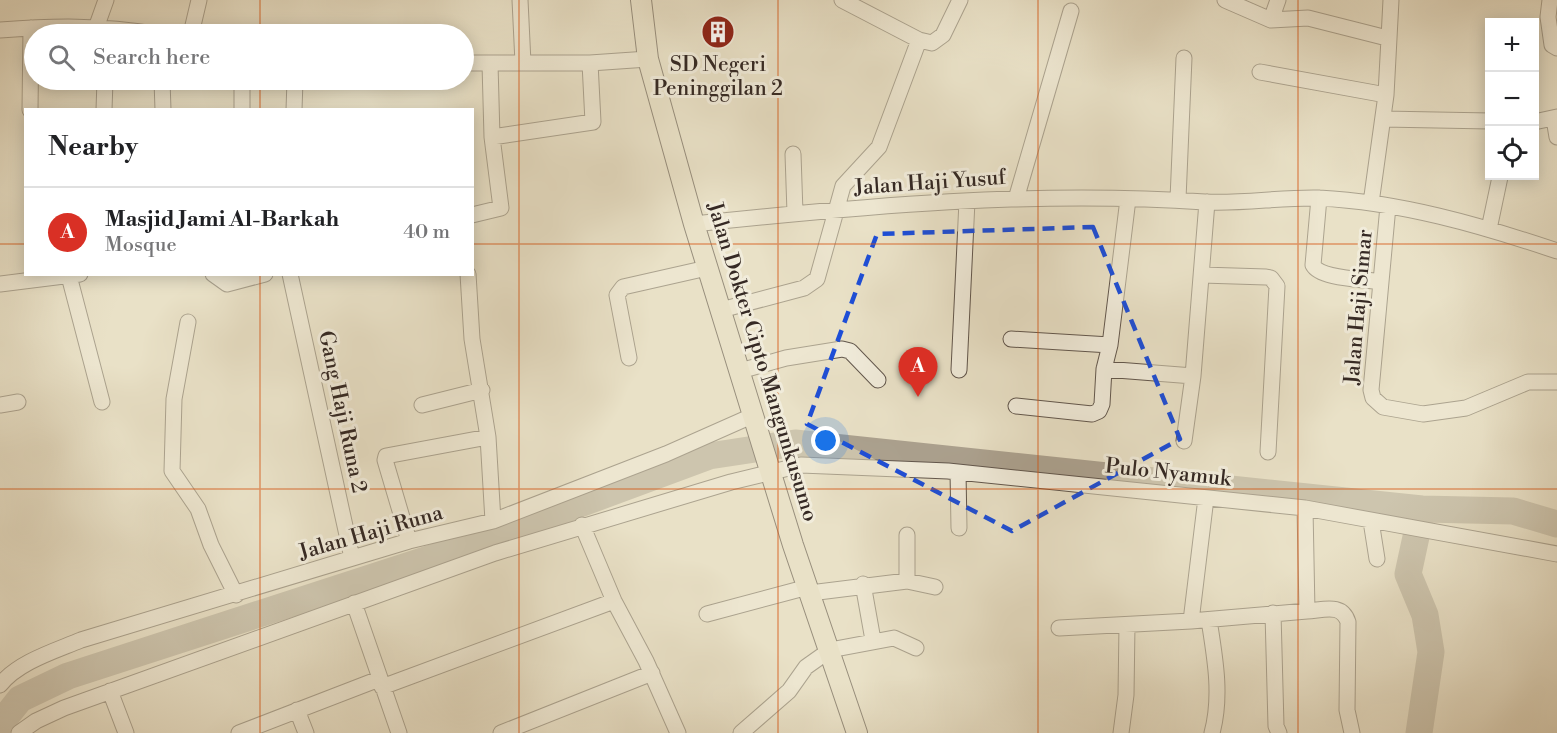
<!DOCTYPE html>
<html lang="en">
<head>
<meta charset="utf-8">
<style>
	body { margin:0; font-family:"Libre Bodoni",serif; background:#f6f6f6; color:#202124 }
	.controls { position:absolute; right:18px; top:18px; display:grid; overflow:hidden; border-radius:0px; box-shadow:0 3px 15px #0003 }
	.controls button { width:54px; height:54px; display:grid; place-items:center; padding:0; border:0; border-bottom:2px solid #e0e0e0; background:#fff; color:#202124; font:30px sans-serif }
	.you { position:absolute; left:826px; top:441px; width:21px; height:21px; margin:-15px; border:4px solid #fff; border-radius:50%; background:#1a73e8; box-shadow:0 0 0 9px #1a73e833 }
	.badge { display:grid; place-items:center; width:39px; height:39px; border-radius:50%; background:#d93025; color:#fff; font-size:20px; font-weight:700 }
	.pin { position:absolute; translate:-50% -50px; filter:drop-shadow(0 2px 3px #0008) }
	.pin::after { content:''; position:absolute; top:32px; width:21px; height:18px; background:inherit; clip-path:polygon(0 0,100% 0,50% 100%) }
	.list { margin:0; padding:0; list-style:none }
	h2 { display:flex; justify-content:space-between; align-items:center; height:78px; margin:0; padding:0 24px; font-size:26px }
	h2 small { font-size:20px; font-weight:400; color:#757577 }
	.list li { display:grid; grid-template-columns:39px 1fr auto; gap:18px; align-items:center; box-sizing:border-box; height:90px; padding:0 24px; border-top:2px solid #e0e0e0 }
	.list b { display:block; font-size:22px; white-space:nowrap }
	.list p { margin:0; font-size:20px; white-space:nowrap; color:#757577 }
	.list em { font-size:20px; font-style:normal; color:#757577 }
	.icon { flex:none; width:33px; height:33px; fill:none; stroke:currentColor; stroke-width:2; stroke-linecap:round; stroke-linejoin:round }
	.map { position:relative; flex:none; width:1557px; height:733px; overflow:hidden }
	.search { position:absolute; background:#fff; box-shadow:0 3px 15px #0003; left:24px; top:24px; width:450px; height:66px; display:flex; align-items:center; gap:15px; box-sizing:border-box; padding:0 21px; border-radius:33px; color:#757577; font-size:22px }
	.panel { position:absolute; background:#fff; box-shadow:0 3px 15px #0003; left:24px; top:108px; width:450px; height:168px; border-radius:0px }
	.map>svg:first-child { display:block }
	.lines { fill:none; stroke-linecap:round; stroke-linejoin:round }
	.river { stroke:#aca290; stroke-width:27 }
	.minor-casing { stroke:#62574d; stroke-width:17 }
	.major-casing { stroke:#352924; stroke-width:22 }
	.minor { stroke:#f1ecdb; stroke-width:15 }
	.major { stroke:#e9e1c7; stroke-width:20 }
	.marked { fill:none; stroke:#1d4ed8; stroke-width:4.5; stroke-dasharray:12 8; stroke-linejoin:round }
	.grid { fill:none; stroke:#d6540e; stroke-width:1.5; stroke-opacity:0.55 }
	.labels { text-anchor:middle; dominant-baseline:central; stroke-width:6; stroke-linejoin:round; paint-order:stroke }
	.poi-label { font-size:21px; fill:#352924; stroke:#f1ecdb }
	.street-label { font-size:21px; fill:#352924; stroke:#f1ecdb }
</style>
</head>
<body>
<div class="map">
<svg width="1557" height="733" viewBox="0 0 1557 733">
	<rect width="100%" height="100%" fill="#e9e1c7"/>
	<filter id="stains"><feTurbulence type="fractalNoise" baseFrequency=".00333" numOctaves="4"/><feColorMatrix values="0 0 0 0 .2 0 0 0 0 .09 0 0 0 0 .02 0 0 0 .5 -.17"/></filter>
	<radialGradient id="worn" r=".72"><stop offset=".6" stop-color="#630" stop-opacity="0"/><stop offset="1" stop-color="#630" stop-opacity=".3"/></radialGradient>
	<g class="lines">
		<path class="river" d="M0,724L20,699L68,676L456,550L709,456L795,443L1422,509L1513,511L1557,524
			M1419,733L1431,652L1425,615L1408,574L1422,509"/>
		<g class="minor-casing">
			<path id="minor" d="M520,0L523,63
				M842,0L919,40L932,43L943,35L960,0
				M1225,0L1271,20L1308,18L1387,38
				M1550,0L1548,17L1552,45L1557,48
				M1271,20L1278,0
				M96,28L106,0
				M0,30C52,26 102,25 154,34
				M191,34L199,0
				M464,63H590L648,59
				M1260,72L1386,95
				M162,80L163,110
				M242,80V110
				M30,110L31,28
				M104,110L105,80
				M294,110L295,80
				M1383,119L1490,121
				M1554,119L1557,137
				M1534,122L1557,117
				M492,137L593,122L590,63
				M793,154L795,213
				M1319,198L1313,265C1320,279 1364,279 1380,282
				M1016,199L1071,11
				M1178,199L1184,58
				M1371,203L1386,95L1391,0
				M1388,206L1371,390L1373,398L1383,407L1423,414L1466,408L1528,382H1557
				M472,215L501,208L492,137L490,64
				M694,224C863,206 1035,190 1205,202C1243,204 1281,197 1319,198C1400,202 1480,225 1557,251
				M1489,229L1500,177
				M213,274L227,284L265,274
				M290,274L352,558
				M468,274L472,339L488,437L493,521
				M1202,275L1266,277L1271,278L1277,286L1268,452
				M69,276L102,402
				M0,284L80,274
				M721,310L804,288L817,279L843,186L879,147L919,40
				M188,322L174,399L172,471L198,509L211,545L236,595
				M1011,339L1110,345
				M629,358L617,295L623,287L707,268
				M1104,369L1193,376
				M959,370L967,201
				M740,371L786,358L842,349L850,351L878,380
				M0,405L18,402
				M422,405L482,390
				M1016,406L1092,414L1099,411L1102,404L1104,369L1110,345L1128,199
				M1184,441L1193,376L1207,202
				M958,472L959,528
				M1305,508L1307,611C1324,610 1342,603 1348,622L1347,710L1352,733
				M1371,521L1377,559
				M582,525L614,601L646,661L678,733
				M409,541L385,460L386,456L488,437
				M907,581V535
				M863,584L873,640
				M810,593L907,581L935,587
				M354,603L399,733
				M1273,613L1276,726L1279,733
				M707,614L808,587
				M1209,620C1215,658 1222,696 1212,733
				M1191,621L1206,498
				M1059,628L1191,621L1307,611
				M0,685C18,662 55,651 81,640L409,541L493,521L666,454L754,415
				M382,687L614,601
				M110,691L126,733
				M297,710L306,733
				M19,733L36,721L64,708L495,553L731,482L801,465L948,471L1305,508L1557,554
				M239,733L379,679
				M501,733L652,673
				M741,733L789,691L806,667L830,650L894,638L916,648
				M1121,733L1126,695L1127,625"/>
		</g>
		<g class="major-casing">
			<path id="major" d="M641,0L648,59L694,224L793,545L857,733"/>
		</g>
		<use href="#minor" class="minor"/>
		<use href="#major" class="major"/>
	</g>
	<path d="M0 0H1557V733H0ZM1093,227L1180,439L1012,531L807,424L877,234Z" fill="#e9e1c7" fill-opacity=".55" fill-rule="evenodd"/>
	<path class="marked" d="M1093,227L1180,439L1012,531L807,424L877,234Z"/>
	<path class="grid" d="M260,0V34M519,0V733M778,0V733M1038,0V733M1298,0V733M260,80V110M0,244H26M472,244H1557M260,274V733M0,489H1557"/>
	<defs>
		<g id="building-disc" transform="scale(1.725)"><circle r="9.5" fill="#8f2418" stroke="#f1ecdb"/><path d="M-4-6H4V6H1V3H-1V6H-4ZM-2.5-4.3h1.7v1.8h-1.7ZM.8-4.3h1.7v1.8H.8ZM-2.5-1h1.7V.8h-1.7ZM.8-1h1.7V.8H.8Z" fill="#fff"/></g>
	</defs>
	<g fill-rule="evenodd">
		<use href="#building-disc" x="718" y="32"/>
	</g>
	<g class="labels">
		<g class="poi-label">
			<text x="718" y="65">SD Negeri<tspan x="718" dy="24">Peninggilan 2</tspan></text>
		</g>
		<g class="street-label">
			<text transform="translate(930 183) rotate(-4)">Jalan Haji Yusuf</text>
			<text transform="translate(1359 307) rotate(-85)">Jalan Haji Simar</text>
			<text transform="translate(762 362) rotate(73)">Jalan Dokter Cipto Mangunkusumo</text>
			<text transform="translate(342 412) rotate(78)">Gang Haji Runa 2</text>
			<text transform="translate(1168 473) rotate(6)">Pulo Nyamuk</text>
			<text transform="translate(371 533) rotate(-16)">Jalan Haji Runa</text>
		</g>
	</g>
	<rect width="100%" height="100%" filter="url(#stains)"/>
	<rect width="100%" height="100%" fill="url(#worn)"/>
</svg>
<div class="controls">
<button>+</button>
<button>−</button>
<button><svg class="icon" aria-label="locate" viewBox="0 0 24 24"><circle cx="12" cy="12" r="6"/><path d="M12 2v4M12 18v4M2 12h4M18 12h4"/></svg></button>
</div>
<div class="you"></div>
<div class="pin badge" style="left:918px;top:397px">A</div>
<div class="search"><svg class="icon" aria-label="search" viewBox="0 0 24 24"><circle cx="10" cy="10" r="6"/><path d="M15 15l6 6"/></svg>Search here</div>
<section class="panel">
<h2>Nearby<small></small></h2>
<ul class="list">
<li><span class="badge">A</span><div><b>Masjid Jami Al-Barkah</b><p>Mosque</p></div><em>40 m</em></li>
</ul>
</section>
</div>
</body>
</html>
